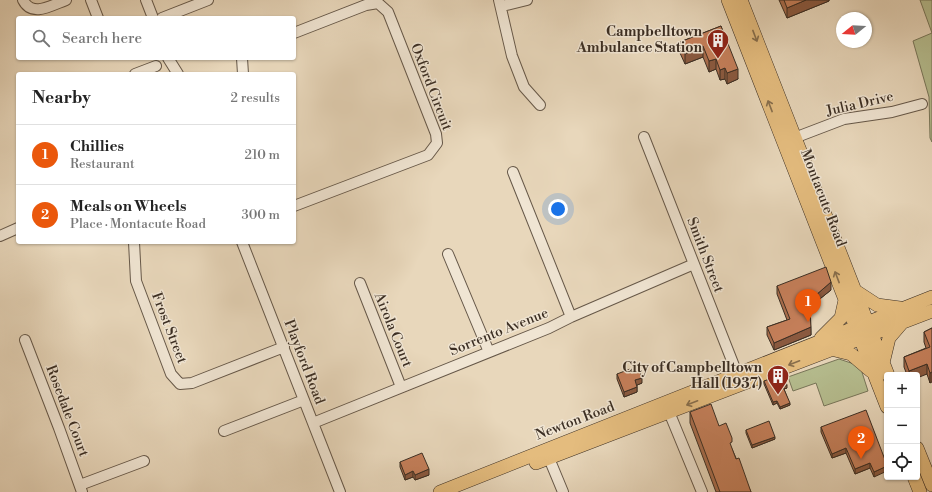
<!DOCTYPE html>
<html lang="en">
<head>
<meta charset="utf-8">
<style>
	body { margin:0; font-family:"Libre Bodoni",serif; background:#f6f6f6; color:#222 }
	.controls { position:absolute; right:12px; bottom:12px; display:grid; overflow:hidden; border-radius:4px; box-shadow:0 1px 3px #0004 }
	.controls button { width:36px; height:36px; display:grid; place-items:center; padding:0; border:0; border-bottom:1px solid #e0e0e0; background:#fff; color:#222; font:20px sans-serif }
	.compass { position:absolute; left:836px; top:12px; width:36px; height:36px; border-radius:50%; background:#fff; box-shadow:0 1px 3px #0004; rotate:252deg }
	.you { position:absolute; left:558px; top:209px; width:14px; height:14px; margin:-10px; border:3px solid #fff; border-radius:50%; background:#1a73e8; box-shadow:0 0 0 6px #1a73e833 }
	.badge { display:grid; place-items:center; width:26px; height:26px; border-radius:50%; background:#ea580c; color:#fff; font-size:13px; font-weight:700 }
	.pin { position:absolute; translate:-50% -33px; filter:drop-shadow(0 1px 2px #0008) }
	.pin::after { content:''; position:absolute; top:21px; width:14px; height:12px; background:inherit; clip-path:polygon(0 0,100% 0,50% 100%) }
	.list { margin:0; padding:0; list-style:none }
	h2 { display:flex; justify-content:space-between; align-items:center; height:52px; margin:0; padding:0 16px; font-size:17px }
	h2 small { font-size:13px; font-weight:400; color:#767676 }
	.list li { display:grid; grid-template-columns:26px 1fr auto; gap:12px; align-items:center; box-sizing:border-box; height:60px; padding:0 16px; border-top:1px solid #e0e0e0 }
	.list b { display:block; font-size:15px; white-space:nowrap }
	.list p { margin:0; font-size:13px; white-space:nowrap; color:#767676 }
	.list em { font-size:13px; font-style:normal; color:#767676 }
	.icon { flex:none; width:22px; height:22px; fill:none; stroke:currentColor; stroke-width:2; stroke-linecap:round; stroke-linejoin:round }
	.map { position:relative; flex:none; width:932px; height:492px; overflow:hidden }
	.search { position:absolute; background:#fff; box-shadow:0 1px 3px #0004; left:16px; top:16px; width:280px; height:44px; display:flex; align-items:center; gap:10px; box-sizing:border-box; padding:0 14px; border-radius:4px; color:#767676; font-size:15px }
	.panel { position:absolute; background:#fff; box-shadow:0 1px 3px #0004; left:16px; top:72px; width:280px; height:172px; border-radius:4px }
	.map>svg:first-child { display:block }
	.green { fill:#b6be90; stroke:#78765a }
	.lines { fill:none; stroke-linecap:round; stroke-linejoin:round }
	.minor-casing { stroke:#665849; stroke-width:12 }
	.major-casing { stroke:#3b2e23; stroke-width:14 }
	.minor { stroke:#f0e5d3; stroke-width:10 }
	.major { stroke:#e4bc7e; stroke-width:13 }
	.wall { fill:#a96d4d; stroke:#3b2e23 }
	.shaded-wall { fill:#8a593f; stroke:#3b2e23 }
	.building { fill:#c57f5a; stroke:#3b2e23 }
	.oneway { stroke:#876e4c }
	.labels { text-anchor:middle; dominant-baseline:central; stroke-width:3; stroke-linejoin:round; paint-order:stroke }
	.poi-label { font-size:14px; font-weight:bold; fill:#3b2e23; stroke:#f0e5d3; text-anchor:end }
	.street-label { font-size:14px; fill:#3b2e23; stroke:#f0e5d3 }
</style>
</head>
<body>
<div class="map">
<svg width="932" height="492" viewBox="0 0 932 492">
	<rect width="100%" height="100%" fill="#e8d7bb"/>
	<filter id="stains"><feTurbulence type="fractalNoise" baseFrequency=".005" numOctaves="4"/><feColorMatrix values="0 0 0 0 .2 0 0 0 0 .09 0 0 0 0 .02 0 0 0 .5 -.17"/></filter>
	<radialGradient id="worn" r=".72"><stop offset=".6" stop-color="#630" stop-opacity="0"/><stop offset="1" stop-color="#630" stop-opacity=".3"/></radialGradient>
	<path class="green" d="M920,0H932V142L930,138L929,97L913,41L932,33Z
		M839,359L860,366L868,391L824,406L816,383L793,391L788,377Z"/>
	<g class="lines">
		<g class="minor-casing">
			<path id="minor" d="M23,0C32,18 52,5 66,0
				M91,0L98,18
				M146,0L153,18
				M499,0L512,56L524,87L540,105
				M502,6L527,0
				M162,18L208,0
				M294,33L366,5L378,3L388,12L436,134L437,143L428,155L294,206
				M168,58L178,74
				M242,58L243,74
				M135,74L156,66
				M644,137L740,381
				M789,140L844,119L892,112L922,104
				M513,172L571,317
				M0,236L18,228
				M134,242L136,281L171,374L180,384L192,383L284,347
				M242,242L340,492
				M448,254L489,352
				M360,283L401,387
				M25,340L59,428L82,492
				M667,407L702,492
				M313,423L549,328L571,317L694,264
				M224,431L304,400
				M546,451L563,492
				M80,485L144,461"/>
		</g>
		<g class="major-casing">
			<path id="major" d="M728,0L887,407
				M741,0L888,375
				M854,290L877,305L900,308
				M821,338L841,318L845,300
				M831,349L851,354L871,371
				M883,363L889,338L901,324
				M917,448L932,485
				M536,463L932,311
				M914,477L920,492
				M440,492L932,297"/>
		</g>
		<use href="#minor" class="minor"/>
		<use href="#major" class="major"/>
	</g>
	<path class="wall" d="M779,0H829V1L787,18Z
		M721,26L738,79L727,84L725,79L720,80L716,69L709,72L703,57L685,64L680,53V42Z
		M777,286L831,290L816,302L810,315L811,335L774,350L767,335V327L787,320L777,294Z
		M932,328L930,383L927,374L907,375L904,367V357L926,348L924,342V332Z
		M617,374L642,383L637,385V392L624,397L617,379Z
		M764,381L787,388L784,389L790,405L780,409L777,403L773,405L764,384Z
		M690,412L719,426L732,449L751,492H716L690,423Z
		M821,427L887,465L874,477L870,468L855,474L846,453L832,458L821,432Z
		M746,430L775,439L752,448L746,433Z
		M400,462L429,475L415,480L413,477L405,480L400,467Z"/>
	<path class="shaded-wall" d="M806,0H829V1L787,18V8Z
		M703,46V57L685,64V54Z
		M716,59V69L709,72V61Z
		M725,68V79L720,80V70Z
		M738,69V79L727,84V73Z
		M831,282V290L816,302L810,316V308L816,295Z
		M811,327V335L774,350V343Z
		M927,364V374L917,378V375H909V371Z
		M932,372V382L930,383V373Z
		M642,378V383L635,386V380Z
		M787,385V388L783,389V387Z
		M637,387V392L624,397V392Z
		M777,401V403L773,405V402Z
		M790,403V405L780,409V407Z
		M775,437V439L752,448V445Z
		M846,448V453L832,458V454Z
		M870,463V468L855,474V469Z
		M887,466V471L874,477V472Z
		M429,469V475L415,480V475Z
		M413,471V477L405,480V475Z"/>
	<path class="building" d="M784,0H806L787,8Z
		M721,26L738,69L727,73L725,68L720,70L716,59L709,61L703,46L685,54L680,42Z
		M826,267L831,282L816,295L810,308L811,327L774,343L767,327L790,319L777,286Z
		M932,328V372L930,373L927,364L909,371L904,357L930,347L924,332Z
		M638,366L642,378L635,380L637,387L624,392L617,374Z
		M783,374L787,385L783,387L790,403L780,407L777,401L773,402L764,381Z
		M711,404L719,426L726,423L732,438V442L730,443L736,459L739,458L751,492H720L690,412Z
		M866,410L887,465V466L874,472L870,463L855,469L846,448L832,454L821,427Z
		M769,421L775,437L752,445L746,430Z
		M422,453L429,469L415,475L413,471L405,475L400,462Z"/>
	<defs><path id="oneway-shaft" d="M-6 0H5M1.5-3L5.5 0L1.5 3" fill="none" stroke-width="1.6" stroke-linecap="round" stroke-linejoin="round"/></defs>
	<g class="oneway">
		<use href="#oneway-shaft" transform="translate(755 36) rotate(69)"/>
		<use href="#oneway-shaft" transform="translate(770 106) rotate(-111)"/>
		<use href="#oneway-shaft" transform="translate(837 277) rotate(-111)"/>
		<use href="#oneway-shaft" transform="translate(794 363) rotate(159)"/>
		<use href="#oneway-shaft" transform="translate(692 403) rotate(159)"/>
	</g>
	<defs>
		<g id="building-pin" transform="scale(1.15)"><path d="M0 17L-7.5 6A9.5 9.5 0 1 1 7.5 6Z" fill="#8f2418" stroke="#f0e5d3"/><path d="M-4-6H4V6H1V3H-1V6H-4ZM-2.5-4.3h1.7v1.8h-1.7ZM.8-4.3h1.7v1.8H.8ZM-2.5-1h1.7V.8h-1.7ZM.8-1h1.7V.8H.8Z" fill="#fff"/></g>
	</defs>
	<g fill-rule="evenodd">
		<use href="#building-pin" x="718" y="40"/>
		<use href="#building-pin" x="778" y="376"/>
	</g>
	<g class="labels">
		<g class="poi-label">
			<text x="702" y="32">Campbelltown<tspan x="702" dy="16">Ambulance Station</tspan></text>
			<text x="762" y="368">City of Campbelltown<tspan x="762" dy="16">Hall (1937)</tspan></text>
		</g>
		<g class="street-label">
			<text transform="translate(431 87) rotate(69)">Oxford Circuit</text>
			<text transform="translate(860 104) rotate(-13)">Julia Drive</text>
			<text transform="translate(823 198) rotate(69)">Montacute Road</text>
			<text transform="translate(705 255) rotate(69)">Smith Street</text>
			<text transform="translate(169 328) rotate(69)">Frost Street</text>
			<text transform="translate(393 330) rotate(68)">Airola Court</text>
			<text transform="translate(499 332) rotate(-22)">Sorrento Avenue</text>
			<text transform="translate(304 362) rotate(69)">Playford Road</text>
			<text transform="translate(67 411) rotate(69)">Rosedale Court</text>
			<text transform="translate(575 421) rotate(-21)">Newton Road</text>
		</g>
	</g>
	<rect width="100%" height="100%" filter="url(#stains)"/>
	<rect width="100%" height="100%" fill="url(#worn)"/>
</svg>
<div class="controls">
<button>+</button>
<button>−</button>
<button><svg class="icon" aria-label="locate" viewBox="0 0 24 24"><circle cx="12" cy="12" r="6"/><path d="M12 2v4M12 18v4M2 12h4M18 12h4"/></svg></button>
</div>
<svg class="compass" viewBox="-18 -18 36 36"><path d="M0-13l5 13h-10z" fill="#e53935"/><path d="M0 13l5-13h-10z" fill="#767676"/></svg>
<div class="you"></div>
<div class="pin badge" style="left:808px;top:322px">1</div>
<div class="pin badge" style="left:861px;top:459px">2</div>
<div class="search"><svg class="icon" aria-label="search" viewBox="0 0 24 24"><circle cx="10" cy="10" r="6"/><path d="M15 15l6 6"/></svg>Search here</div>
<section class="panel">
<h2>Nearby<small>2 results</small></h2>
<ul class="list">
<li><span class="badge">1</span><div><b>Chillies</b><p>Restaurant</p></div><em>210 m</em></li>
<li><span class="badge">2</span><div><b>Meals on Wheels</b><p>Place · Montacute Road</p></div><em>300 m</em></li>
</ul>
</section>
</div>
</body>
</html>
